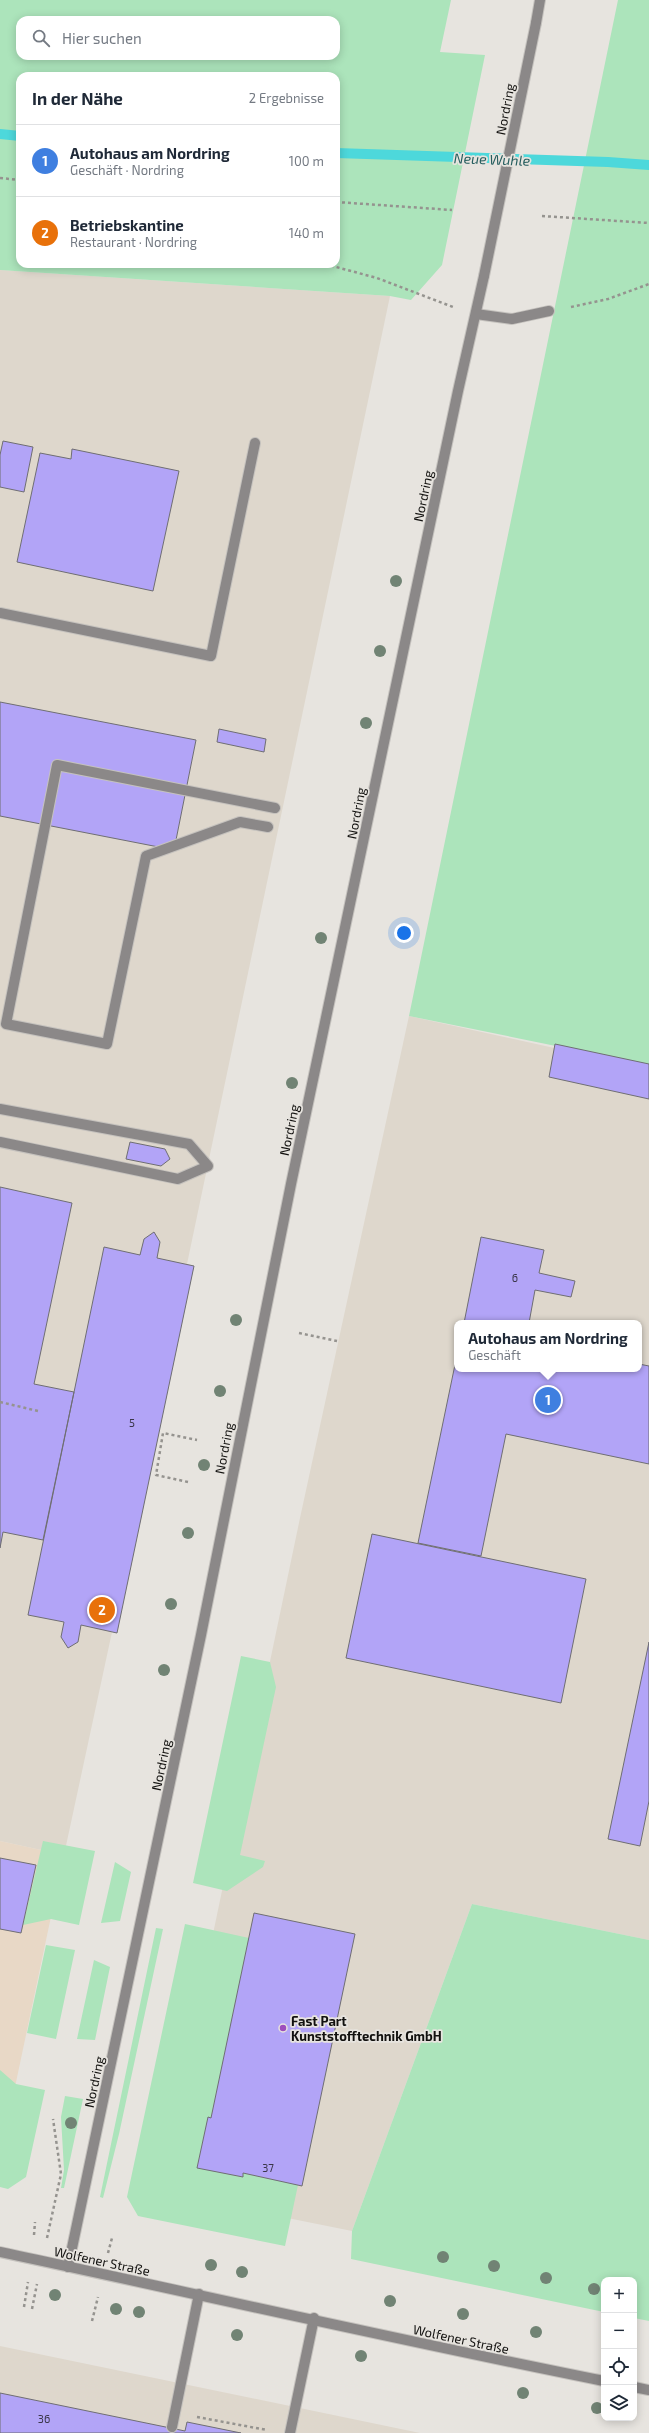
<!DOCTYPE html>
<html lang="de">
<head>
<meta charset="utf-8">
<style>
	body { margin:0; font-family:"Exo 2",sans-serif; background:#f6f6f7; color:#1f2937 }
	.controls { position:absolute; right:12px; bottom:12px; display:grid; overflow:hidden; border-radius:8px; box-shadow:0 2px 10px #0003 }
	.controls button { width:36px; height:36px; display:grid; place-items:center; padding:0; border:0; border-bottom:1px solid #e0e1e3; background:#fff; color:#1f2937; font:20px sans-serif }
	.you { position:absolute; left:404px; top:933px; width:14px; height:14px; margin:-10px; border:3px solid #fff; border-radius:50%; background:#1a73e8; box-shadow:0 0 0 6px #1a73e833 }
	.badge { display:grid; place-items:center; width:26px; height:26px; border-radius:50%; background:#d93025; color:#fff; font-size:13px; font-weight:700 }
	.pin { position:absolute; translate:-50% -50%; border:2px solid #fff; box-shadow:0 1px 4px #0006 }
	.popup { position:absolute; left:454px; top:1320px; width:188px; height:52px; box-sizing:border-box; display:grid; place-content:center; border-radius:8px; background:#fff; filter:drop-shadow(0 1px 3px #0005); font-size:13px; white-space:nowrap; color:#747a83 }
	.popup b { font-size:15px; color:#1f2937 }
	.popup::after { content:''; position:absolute; left:50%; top:100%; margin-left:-8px; border:8px solid transparent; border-top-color:#fff }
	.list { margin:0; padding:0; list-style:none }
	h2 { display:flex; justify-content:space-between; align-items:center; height:52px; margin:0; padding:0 16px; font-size:17px }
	h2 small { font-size:13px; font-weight:400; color:#747a83 }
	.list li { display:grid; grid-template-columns:26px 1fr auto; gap:12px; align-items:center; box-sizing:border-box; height:72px; padding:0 16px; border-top:1px solid #e0e1e3 }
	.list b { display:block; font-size:15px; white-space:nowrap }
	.list p { margin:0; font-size:13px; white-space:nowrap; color:#747a83 }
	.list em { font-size:13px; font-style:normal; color:#747a83 }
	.icon { flex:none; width:22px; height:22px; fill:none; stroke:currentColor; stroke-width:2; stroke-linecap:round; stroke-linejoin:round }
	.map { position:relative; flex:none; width:649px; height:2433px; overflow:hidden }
	.search { position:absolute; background:#fff; box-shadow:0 2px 10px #0003; left:16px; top:16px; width:324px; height:44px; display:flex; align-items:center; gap:10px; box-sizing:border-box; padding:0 14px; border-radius:12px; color:#747a83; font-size:15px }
	.panel { position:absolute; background:#fff; box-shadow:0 2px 10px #0003; left:16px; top:72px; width:324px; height:196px; border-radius:12px }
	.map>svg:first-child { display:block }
	.built { fill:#ded7cc; fill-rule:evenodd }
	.industrial { fill:#e8d8c6 }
	.green { fill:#ace4bb; fill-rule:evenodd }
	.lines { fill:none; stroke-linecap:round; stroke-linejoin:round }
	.stream { stroke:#4dd8db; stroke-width:10 }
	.building { fill:#b2a4f7; stroke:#6f6e73 }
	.service-casing { stroke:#c5c2be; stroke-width:12 }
	.minor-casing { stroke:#c5c2be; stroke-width:12 }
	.tertiary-casing { stroke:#c5c2be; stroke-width:12 }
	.path { stroke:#95938f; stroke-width:2.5; stroke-dasharray:3 3; stroke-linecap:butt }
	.service { stroke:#8b8888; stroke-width:10 }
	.minor { stroke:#8b8888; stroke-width:10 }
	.tertiary { stroke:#8b8888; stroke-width:10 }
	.minor-bridge-casing { stroke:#c5c2be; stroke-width:12; stroke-linecap:butt }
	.minor-bridge { stroke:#8b8888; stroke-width:10 }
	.tree { fill:#718374 }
	.poi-dot { fill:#9d4dbd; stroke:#e7e4df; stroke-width:1.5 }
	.labels { text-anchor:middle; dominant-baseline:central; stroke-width:3.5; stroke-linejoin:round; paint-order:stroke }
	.number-label { font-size:11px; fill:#3a3649 }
	.street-label { font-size:13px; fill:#12110f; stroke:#e7e4df }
	.poi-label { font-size:13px; font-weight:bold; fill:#12110f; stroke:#e7e4df; text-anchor:start }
	.water-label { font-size:14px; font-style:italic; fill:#245d5e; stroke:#e7e4df }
</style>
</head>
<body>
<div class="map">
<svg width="649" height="2433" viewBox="0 0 649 2433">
	<rect width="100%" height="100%" fill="#e7e4df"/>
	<path class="built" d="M0,270L390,296L187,1264L194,1266L117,1633L112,1632L64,1855L0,1841Z
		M409,1016L649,1069V1940L472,1904L352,2231L159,2192L300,1518ZM457,1323H639V1369H457Z
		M0,2346L420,2433H0Z"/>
	<path class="industrial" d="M0,1841L64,1855L0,2158Z"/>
	<path class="green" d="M0,0H451L440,52L485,55L442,265L411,300L390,296L0,270ZM20,20H336V56H20ZM20,76H336V264H20Z
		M618,0H649V1065L409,1016Z
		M241,1656L270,1662L276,1687L240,1855L265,1861L263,1867L227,1891L193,1883Z
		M43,1841L95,1851L79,1925L51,1919L23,1925Z
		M115,1862L131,1872L120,1921L101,1923Z
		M472,1904L649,1940V2321L634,2318V2280H604V2312L351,2259L352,2231Z
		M185,1924L249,1938L211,2118H208L197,2167L242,2177L243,2173L298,2185L285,2246L138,2216L127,2197Z
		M156,1928L163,1929L119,2134L103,2198L100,2197Z
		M46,1945L75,1950L56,2039L27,2033Z
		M94,1960L110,1967L95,2040L77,2039Z
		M0,2070L16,2084L45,2090L26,2177L8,2189L0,2187Z
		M65,2096L83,2099L64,2188H61L64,2170L61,2117Z"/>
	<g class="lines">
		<path class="stream" d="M0,134L20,136
			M336,153L608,162L649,165"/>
	</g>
	<path class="building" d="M3,441L33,447L24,492L0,487V455Z
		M72,449L179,471L153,591L17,562L40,453L71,459Z
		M0,702L196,740L174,850L0,816Z
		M219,729L266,739L264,752L217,742Z
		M555,1044L649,1064V1099L549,1077Z
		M130,1142L165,1149L170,1159L161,1166L126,1159Z
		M0,1187L72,1203L34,1384L74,1392L43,1540L3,1532L0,1548Z
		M154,1232L160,1242L157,1258L194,1266L117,1633L81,1625L78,1642L68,1648L61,1637L64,1622L28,1615L104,1247L140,1255L144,1239Z
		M481,1237L544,1250L539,1273L575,1281L571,1297L535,1290L529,1323H464Z
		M457,1355V1369H639V1364L649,1366V1464L506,1434L481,1556L418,1543Z
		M372,1534L586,1579L561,1703L346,1658Z
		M649,1642V1801L640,1846L608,1839Z
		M0,1858L36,1865L21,1933L0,1929Z
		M254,1913L355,1934L302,2186L243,2173V2177L197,2168L208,2117L211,2118Z
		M0,2393L185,2431L187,2422L241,2433H0Z"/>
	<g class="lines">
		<g class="service-casing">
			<path id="service" d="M476,314L512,319L549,311
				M0,613L211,656L255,443
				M268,827L240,822L146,856L107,1044L6,1024L57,765L275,808
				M0,1109L189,1144L208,1166L178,1179L0,1142
				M172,2427L199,2294
				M290,2433L314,2318"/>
		</g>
		<g class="minor-casing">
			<path id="minor" d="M536,23L540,0
				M68,2267L201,1635L291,1184L458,391L484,276"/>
		</g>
		<g class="tertiary-casing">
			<path id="tertiary" d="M0,2252C202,2295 402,2341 604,2381
				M634,2387L649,2390"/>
		</g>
		<path class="path" d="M0,178L20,180
			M336,202L452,210
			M542,216L649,223
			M325,264L377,278L453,307
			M571,307L608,299L649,284
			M299,1333L337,1341
			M0,1402L38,1411
			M188,1482L156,1475L163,1433L197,1440
			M34,2235L35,2222
			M47,2238L61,2174L53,2119
			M108,2253L112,2238
			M24,2307L28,2282
			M32,2309L37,2284
			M92,2321L98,2297
			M197,2417L267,2430"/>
		<use href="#service" class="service"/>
		<use href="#minor" class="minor"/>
		<use href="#tertiary" class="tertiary"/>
		<g class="minor-bridge-casing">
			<path id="minor-bridge" d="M484,276L536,23"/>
		</g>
		<use href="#minor-bridge" class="minor-bridge"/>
	</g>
	<g class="tree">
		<circle cx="396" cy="581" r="6"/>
		<circle cx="380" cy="651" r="6"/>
		<circle cx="366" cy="723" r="6"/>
		<circle cx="321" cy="938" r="6"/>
		<circle cx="292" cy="1083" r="6"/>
		<circle cx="236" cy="1320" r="6"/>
		<circle cx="220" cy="1391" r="6"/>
		<circle cx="204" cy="1465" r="6"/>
		<circle cx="188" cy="1533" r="6"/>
		<circle cx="171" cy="1604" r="6"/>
		<circle cx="164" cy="1670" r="6"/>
		<circle cx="71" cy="2123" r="6"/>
		<circle cx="443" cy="2257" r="6"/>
		<circle cx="211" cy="2265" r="6"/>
		<circle cx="494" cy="2266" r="6"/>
		<circle cx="242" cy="2272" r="6"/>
		<circle cx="546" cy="2278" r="6"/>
		<circle cx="594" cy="2289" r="6"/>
		<circle cx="55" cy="2295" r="6"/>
		<circle cx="390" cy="2301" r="6"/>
		<circle cx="116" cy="2309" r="6"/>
		<circle cx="139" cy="2312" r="6"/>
		<circle cx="463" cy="2314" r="6"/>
		<circle cx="536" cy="2332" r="6"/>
		<circle cx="237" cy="2335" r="6"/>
		<circle cx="361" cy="2356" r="6"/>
		<circle cx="523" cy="2393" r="6"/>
		<circle cx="597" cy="2408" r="6"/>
	</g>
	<circle class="poi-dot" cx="283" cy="2028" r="4"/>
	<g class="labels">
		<g class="number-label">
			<text x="515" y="1277">6</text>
			<text x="132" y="1422">5</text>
			<text x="268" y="2167">37</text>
			<text x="44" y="2418">36</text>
		</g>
		<g class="street-label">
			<text transform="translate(505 109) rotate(-79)">Nordring</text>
			<text transform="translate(423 496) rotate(-78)">Nordring</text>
			<text transform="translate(356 813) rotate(-79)">Nordring</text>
			<text transform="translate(289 1130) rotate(-78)">Nordring</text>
			<text transform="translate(224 1448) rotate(-79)">Nordring</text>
			<text transform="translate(161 1765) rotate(-78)">Nordring</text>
			<text transform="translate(94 2082) rotate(-78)">Nordring</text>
			<text transform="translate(102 2261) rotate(12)">Wolfener Straße</text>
			<text transform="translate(461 2339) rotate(12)">Wolfener Straße</text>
		</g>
		<g class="poi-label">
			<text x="291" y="2021">Fast Part<tspan x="291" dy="15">Kunststofftechnik GmbH</tspan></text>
		</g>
		<g class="water-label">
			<text transform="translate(492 159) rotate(2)">Neue Wuhle</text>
		</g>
	</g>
</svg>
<div class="controls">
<button>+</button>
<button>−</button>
<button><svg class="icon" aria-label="locate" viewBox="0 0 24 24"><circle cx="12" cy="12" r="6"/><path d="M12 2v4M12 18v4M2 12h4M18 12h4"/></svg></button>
<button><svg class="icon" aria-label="layers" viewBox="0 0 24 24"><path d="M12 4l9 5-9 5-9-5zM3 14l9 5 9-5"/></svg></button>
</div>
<div class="you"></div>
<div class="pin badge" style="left:548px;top:1400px;background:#3f7fe0">1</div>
<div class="popup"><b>Autohaus am Nordring</b>Geschäft</div>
<div class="pin badge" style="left:102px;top:1610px;background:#e8710a">2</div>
<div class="search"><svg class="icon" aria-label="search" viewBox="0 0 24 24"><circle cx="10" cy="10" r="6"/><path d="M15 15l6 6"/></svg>Hier suchen</div>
<section class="panel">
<h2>In der Nähe<small>2 Ergebnisse</small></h2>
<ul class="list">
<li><span class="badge" style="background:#3f7fe0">1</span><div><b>Autohaus am Nordring</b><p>Geschäft · Nordring</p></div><em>100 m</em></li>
<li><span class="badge" style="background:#e8710a">2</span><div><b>Betriebskantine</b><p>Restaurant · Nordring</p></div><em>140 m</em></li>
</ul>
</section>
</div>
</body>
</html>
